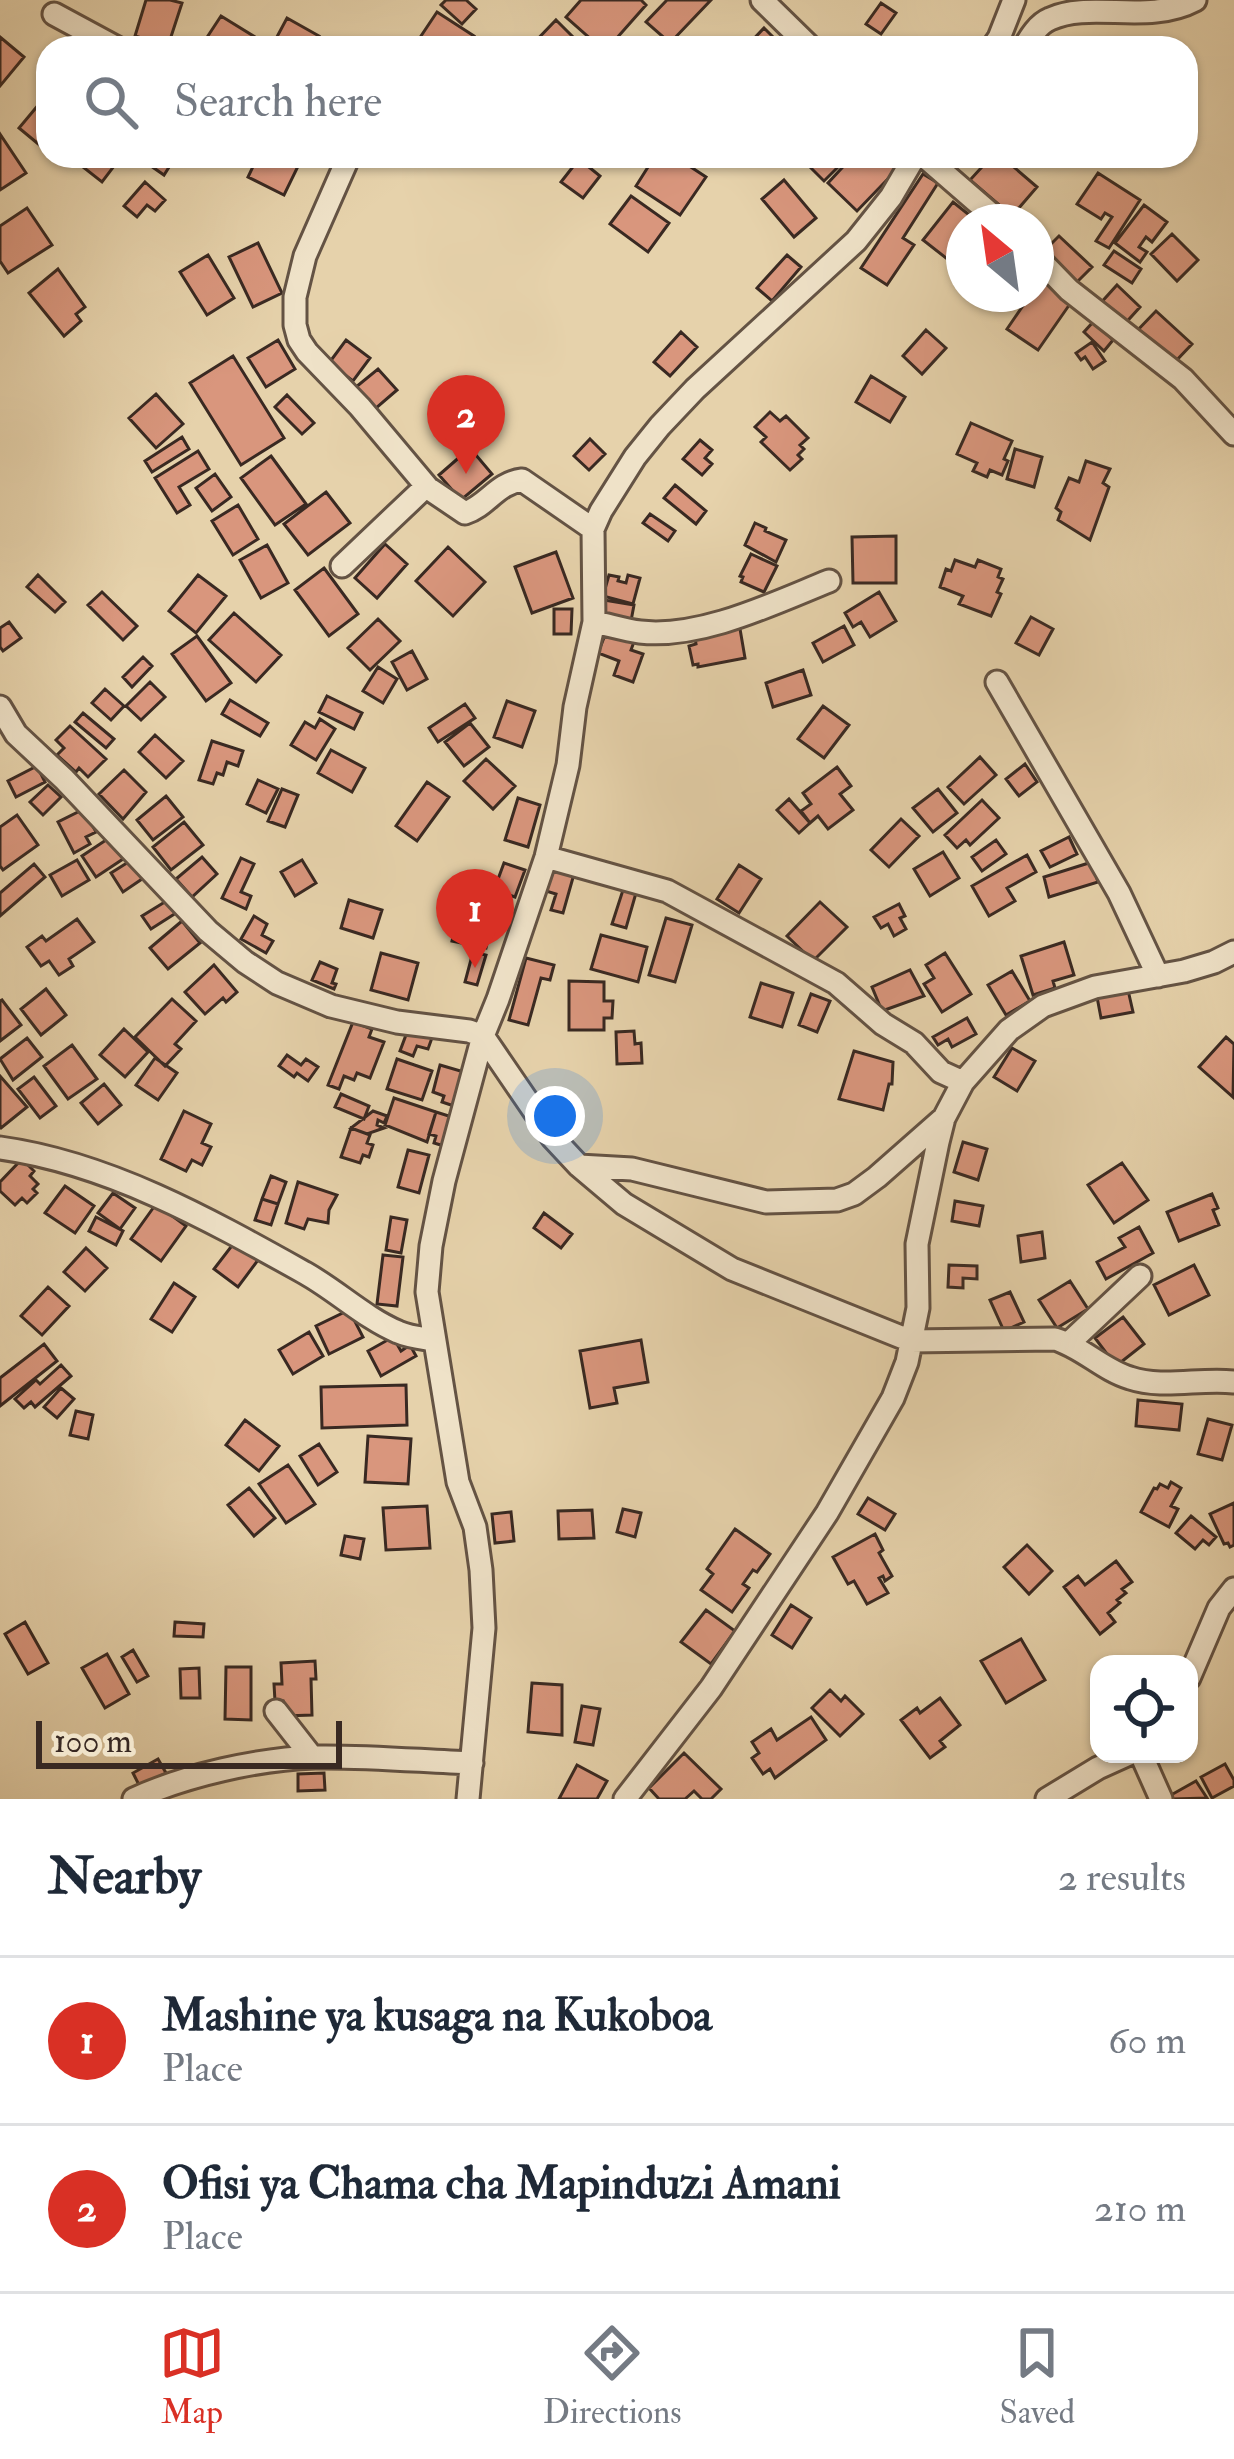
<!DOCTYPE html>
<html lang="en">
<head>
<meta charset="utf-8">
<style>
	body { margin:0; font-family:"IM FELL Double Pica",serif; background:#f6f6f7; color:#1f2937 }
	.controls { position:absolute; right:36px; bottom:36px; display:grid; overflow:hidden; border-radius:24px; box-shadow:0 3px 9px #0004 }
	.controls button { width:108px; height:108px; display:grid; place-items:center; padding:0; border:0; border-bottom:3px solid #e0e1e3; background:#fff; color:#1f2937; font:60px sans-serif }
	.compass { position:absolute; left:946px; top:204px; width:108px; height:108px; border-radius:50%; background:#fff; box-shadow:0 3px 9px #0004; rotate:331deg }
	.scale { position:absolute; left:36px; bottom:30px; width:306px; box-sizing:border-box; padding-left:12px; border:6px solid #392922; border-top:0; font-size:33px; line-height:42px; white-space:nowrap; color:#392922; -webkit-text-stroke:9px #efe2c8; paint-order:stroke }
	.you { position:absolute; left:555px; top:1116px; width:42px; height:42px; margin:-30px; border:9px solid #fff; border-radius:50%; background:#1a73e8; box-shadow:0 0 0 18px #1a73e833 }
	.badge { display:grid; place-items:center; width:78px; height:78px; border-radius:50%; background:#d93025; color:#fff; font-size:39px; font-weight:700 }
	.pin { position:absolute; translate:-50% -99px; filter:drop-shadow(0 3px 6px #0008) }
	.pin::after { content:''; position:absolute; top:63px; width:42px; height:36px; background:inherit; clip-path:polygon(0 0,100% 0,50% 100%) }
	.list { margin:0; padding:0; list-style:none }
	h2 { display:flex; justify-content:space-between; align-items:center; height:156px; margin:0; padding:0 48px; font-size:51px }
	h2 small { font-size:39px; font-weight:400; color:#747a83 }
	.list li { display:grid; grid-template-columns:78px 1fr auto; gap:36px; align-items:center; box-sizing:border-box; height:168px; padding:0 48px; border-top:3px solid #e0e1e3 }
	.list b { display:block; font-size:45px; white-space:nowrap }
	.list p { margin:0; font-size:39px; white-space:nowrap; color:#747a83 }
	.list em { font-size:39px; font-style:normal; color:#747a83 }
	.icon { flex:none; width:66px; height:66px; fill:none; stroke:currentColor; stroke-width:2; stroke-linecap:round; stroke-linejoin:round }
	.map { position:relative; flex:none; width:1234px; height:1799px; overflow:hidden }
	.search { position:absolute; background:#fff; box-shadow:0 3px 9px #0004; left:36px; right:36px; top:36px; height:132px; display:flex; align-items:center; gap:30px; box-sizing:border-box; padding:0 42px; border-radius:36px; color:#747a83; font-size:45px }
	.sheet { height:492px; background:#fff }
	nav { display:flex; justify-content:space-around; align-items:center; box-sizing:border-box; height:168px; border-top:3px solid #e0e1e3; background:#fff; font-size:33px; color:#747a83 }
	nav a { display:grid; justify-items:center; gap:6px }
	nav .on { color:#d93025 }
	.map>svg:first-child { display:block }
	.building { fill:#d9967d; stroke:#392922; stroke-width:3 }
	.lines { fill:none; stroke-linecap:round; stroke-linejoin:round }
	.minor-casing { stroke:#645344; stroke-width:27 }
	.minor { stroke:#efe2c8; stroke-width:21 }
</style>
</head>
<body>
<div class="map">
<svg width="1234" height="1799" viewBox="0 0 1234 1799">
	<rect width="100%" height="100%" fill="#e6d2ab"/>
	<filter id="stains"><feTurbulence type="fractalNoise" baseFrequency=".00167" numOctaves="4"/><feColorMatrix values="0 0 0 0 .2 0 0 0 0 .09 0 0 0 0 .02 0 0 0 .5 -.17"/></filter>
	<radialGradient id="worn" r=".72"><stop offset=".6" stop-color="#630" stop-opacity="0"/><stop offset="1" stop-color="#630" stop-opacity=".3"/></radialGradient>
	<path class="building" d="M146,0H170L182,3L168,46L135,36Z
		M446,0H466L476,9L462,24L441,5Z
		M581,0H641L646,5L608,48H601L566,17Z
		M667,0H711L670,43L646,22Z
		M881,3L896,13L881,34L866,24Z
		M437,12L474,36L467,48H413Z
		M221,16L255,37L248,48H200Z
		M287,18L319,36L312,48H271Z
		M556,20L574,38L564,48H529Z
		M764,28L784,48H745Z
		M0,37L24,57L0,86Z
		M40,103L48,110V152L19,128Z
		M0,134L26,173L0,190Z
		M69,156H120L121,157L102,182Z
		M143,156H176L164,175L141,159Z
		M258,156H303L284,195L248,177Z
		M655,156H674L706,177L680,215L636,186Z
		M799,156H849L824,181Z
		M853,156L909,157L857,211L828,183Z
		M992,156H1001L1037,187L1012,216L970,180Z
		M579,159L600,176L583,198L561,182Z
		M1098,173L1140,200L1109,248L1096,241L1112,217L1105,213L1101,219L1077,204Z
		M923,174L938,183L903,238L914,245L887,285L861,268Z
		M784,180L816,218L794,237L762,199Z
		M145,182L165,200L155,211L147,205L137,217L124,206Z
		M631,196L669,223L648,252L610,224Z
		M953,202L978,222H964V272L923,240Z
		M1144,205L1167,222L1152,242L1146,237L1139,247L1147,252L1140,262L1115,243Z
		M27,208L52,245L8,273L0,261V226Z
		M1172,234L1198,260L1177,281L1151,254Z
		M1059,236L1092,267L1072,287L1045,261L1052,254L1047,248Z
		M258,243L282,293L253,307L229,257Z
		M1114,251L1141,269L1132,283L1104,265Z
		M208,255L234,298L207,315L180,272Z
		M787,255L801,267L772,301L757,288Z
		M58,269L85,307L76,314L81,321L64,336L29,293Z
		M1041,280L1072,301L1038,350L1007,329L1031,294H1036V287Z
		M1117,285L1140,307L1121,328L1098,306Z
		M1156,311L1192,344L1173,364L1132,336Z
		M1094,321L1113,340L1104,351L1084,332Z
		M926,330L946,348L922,374L903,356Z
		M681,332L697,347L670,376L654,362Z
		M278,340L295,369L266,387L248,358Z
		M346,340L370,358L353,381L329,363Z
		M1092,342L1105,361L1093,369L1085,357L1081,360L1076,353Z
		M233,356L284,438L241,465L190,383Z
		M378,369L397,390L375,409L356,387Z
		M871,376L905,397L890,422L856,402Z
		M156,394L183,424L156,448L129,418Z
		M287,395L314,423L302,434L275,407Z
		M770,412L780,421L786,416L808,438L800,445L804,449L798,455L802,459L790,470L761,442L766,437L755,427Z
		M971,423L1012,441L1004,459L1008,461L1002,475L990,470L987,477L973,471L977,463L957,454Z
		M182,437L189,449L152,472L145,461Z
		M590,439L605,454L589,470L574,456Z
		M700,440L712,450L705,458L712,464L702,475L683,459Z
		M470,448L492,474L461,500L439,475Z
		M1015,449L1042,457L1034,487L1007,479Z
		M198,451L209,469L179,487L190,505L177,513L155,478Z
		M271,456L306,504L275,525L241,478Z
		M1086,461L1110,469L1103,483L1109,487L1090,540L1058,520L1061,512L1056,508L1069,478L1079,482Z
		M215,474L231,497L212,511L196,488Z
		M675,485L706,511L696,524L664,498Z
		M326,492L350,523L308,555L284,524Z
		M238,505L258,539L233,555L212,521Z
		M650,514L675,531L668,541L643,523Z
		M755,523L766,528L765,531L786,540L776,562L745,545Z
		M896,536V583H853L852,537Z
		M385,544L407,564L377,598L355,578Z
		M267,545L288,583L261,598L240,560Z
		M448,547L485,582L453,616L416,581Z
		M556,552L573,598L532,613L515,567Z
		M751,554L777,566L764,592L741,582L743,577L740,576Z
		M955,560L975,567L978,560L1001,569L998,577L1003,579L997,592L1001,594L991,616L959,604L963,596L940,587L946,569L951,571Z
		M324,568L358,614L329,636L295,590Z
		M38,575L65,602L55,612L27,587Z
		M198,575L226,596L196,633L169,611Z
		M609,575L619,577L618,581L626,583L628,575L640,578L633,604L603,596Z
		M102,592L137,626L123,640L88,605Z
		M879,592L896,621L870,637L861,622L853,627L845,613Z
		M604,600L634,605L631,621L601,616Z
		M554,609H572L571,634H554Z
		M234,613L281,655L256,682L209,640Z
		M1031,617L1053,629L1039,655L1016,643Z
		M378,619L400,641L370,670L348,648Z
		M9,622L21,638L3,651L0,647V628Z
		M739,623L745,658L698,667V664L693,665L689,646L696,644L694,632Z
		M844,626L854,645L823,662L813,643Z
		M607,630L635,639L631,650L643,654L633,682L614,675L619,661L598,653Z
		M197,636L231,683L206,701L172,654Z
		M412,651L427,679L407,690L392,662Z
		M143,657L152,666L132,687L123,677Z
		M378,667L397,679L383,703L363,691Z
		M803,670L811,695L773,707L766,683Z
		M150,682L165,697L141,720L126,706Z
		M105,689L124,706L111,720L92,703Z
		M327,696L362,713L354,729L319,712Z
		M230,700L268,723L260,736L222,714Z
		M507,701L535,711L522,747L494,737Z
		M465,704L475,718L438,742L429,728Z
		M823,706L849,725L824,758L798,739Z
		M83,713L114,739L106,748L75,722Z
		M320,719L335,729L316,760L291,745L305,722L315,728Z
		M470,723L489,747L464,766L445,742Z
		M70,726L106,759L88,777L79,768L76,772L57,755L64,748L56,740Z
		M155,735L183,761L166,778L139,752Z
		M212,741L243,751L238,766L227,762L223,775L217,773L213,784L199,780Z
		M331,750L365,768L352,792L318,773Z
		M980,757L996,775L964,804L948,787Z
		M486,759L515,786L493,809L464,781Z
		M1025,764L1037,782L1019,796L1006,779Z
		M37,766L45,782L16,797L8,781Z
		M837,767L851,786L840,794L853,810L828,829L818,816L810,823L801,811L811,804L803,793Z
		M124,770L146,792L123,819L99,794Z
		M258,780L278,789L266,813L247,804Z
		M427,782L449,797L417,841L396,826Z
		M48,785L61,797L43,815L30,802Z
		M282,789L298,795L285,827L268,821Z
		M938,789L957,813L933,832L913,808Z
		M166,796L183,817L153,840L137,820Z
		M518,798L540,805L528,847L505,840Z
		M789,799L810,823L799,833L777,810Z
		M982,800L999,818L970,845L966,840L957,848L945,835Z
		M84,809L96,832L86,837L90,844L74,853L58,822Z
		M17,815L38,845L3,870L0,866V827Z
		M901,819L919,836L889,867L871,850Z
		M184,822L203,845L171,870L153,847Z
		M1069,837L1077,854L1050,867L1041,851Z
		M109,838L123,859L96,877L82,856Z
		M996,840L1006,854L982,871L972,857Z
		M943,852L959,878L930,896L914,869Z
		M1027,855L1036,872L1007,888L1015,901L989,916L972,886Z
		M202,857L217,874L192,897L176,879Z
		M241,858L254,864L241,892L251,896L246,909L222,898Z
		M77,860L89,880L62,896L50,875Z
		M302,860L316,883L295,896L281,872Z
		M130,861L142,879L123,892L111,873Z
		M555,861L576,867L563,913L551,910L556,894L546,891Z
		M1092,862L1098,882L1049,897L1044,877Z
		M504,863L525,870L515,897L494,890Z
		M34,864L45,877L0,916V893Z
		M739,865L761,879L739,913L717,899Z
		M623,890L636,893L626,928L612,924Z
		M168,900L176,913L151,929L142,916Z
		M349,900L382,910L373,938L341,928Z
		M454,902L494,911L491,926L482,924L479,940L463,937L467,922L450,918Z
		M820,902L847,927L813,961L787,936Z
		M899,904L905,916L900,918L906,929L894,936L888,924L881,928L874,917Z
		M254,916L267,924L262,935L273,941L266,953L241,939Z
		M666,918L692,925L675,982L649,975Z
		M77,919L94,942L69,959L73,966L59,975L49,961L41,966L27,947L42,936L46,941Z
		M457,920L467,922L463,937L479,940L482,924L491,926L486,948L452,941Z
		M182,921L200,943L168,969L150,948Z
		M601,935L647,947L638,982L591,969Z
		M1064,942L1074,975L1053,981L1055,988L1033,995L1021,956Z
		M473,952L486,955L477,985L465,982Z
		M381,953L418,963L408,1000L371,990Z
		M945,953L971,994L942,1012L924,984L934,978L926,965Z
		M526,958L554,965L550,980L541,978L528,1025L509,1020Z
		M320,962L337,969L332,983L336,984L334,989L312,980Z
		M214,965L237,992L226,1002L223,998L205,1014L185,992Z
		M910,970L924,996L882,1011L872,987Z
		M1012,971L1030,1001L1006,1015L988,985Z
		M569,981L604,982V1001H613L612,1018H604V1030H569Z
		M761,983L793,993L782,1027L750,1017Z
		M46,989L66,1015L41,1035L21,1009Z
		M1128,990L1133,1012L1101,1018L1097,997Z
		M811,994L830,1001L817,1032L799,1025Z
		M172,999L196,1021L175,1044L181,1049L165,1066L135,1037Z
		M2,1000L21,1025L0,1041V1001Z
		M967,1018L976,1034L952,1047L948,1039L938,1045L933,1037Z
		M353,1022L372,1029L369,1037L384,1042L370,1078L357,1073L354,1080L344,1076L339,1089L328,1085Z
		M409,1027L433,1035L428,1049L417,1046L413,1056L400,1051Z
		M124,1029L148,1052L125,1077L100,1055Z
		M634,1031L635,1044L641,1043L642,1063L617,1064L616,1032Z
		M1226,1037L1234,1044L1233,1097L1199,1067Z
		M27,1038L42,1057L13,1080L0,1059Z
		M72,1045L97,1079L68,1099L44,1066Z
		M1012,1048L1035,1061L1017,1091L994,1077Z
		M854,1051L893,1062L892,1084H889L883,1110L839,1099Z
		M287,1055L301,1065L306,1059L318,1067L308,1081L297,1073L294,1077L279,1066Z
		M155,1058L177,1073L158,1100L136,1085Z
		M397,1059L432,1071L422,1100L387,1089Z
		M440,1065L464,1072L454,1106L442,1102L444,1096L433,1092Z
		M0,1076L27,1107L1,1128L0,1127Z
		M34,1077L56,1106L40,1118L18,1089Z
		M104,1084L121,1105L98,1124L81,1103Z
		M341,1094L369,1106L364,1119L335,1107Z
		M394,1098L436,1112L427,1142L385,1125Z
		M184,1111L211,1124L202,1143L211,1147L202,1165L192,1160L186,1171L161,1159Z
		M373,1111L387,1116L384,1123L378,1120L377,1125L384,1128L367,1134L351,1128Z
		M436,1112L452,1117L444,1146L434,1143L436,1136L429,1134Z
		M351,1128L370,1135L367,1143L373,1145L369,1157L363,1155L360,1163L341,1157Z
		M963,1142L987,1149L978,1180L954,1172Z
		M408,1150L429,1155L419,1193L398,1187Z
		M22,1159L34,1171L30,1176L38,1184L33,1189L37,1193L27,1203L22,1198L15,1205L0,1191V1182Z
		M1122,1163L1148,1200L1114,1223L1088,1185Z
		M271,1176L286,1182L278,1204L262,1199Z
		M298,1182L337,1195L329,1210L328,1223L308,1219L304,1229L286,1223Z
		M65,1186L94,1206L75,1233L45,1213Z
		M113,1193L135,1208L120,1229L98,1213Z
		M1212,1194L1218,1208L1213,1210L1219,1225L1179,1241L1167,1212Z
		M262,1199L278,1204L271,1225L255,1220Z
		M955,1201L983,1206L979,1226L952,1221Z
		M156,1204L186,1226L161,1261L131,1239Z
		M544,1213L572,1234L561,1248L534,1228Z
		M96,1217L123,1231L116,1245L89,1231Z
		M391,1217L407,1220L401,1253L386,1250Z
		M1139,1227L1153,1253L1106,1279L1097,1262L1125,1247L1119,1238Z
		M1042,1232L1045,1258L1021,1262L1018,1236Z
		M237,1239L261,1256L238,1287L214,1269Z
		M86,1248L107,1268L85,1291L64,1272Z
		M383,1255L403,1257L397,1306L377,1304Z
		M949,1265L977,1266V1279L963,1278V1288L948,1287Z
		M1194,1265L1209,1295L1169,1315L1154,1285Z
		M1070,1281L1088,1309L1057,1328L1039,1300Z
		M174,1283L195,1297L172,1332L151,1319Z
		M48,1287L69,1306L42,1335L21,1316Z
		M1010,1292L1024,1322L1004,1331L990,1300Z
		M349,1310L363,1337L329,1354L316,1326Z
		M1123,1317L1144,1344L1116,1366L1095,1338Z
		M309,1332L323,1356L293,1374L279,1350Z
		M393,1337L401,1351L410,1345L416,1356L381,1376L368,1351Z
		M641,1340L648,1382L614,1388L617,1403L590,1408L580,1351Z
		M44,1344L57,1361L0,1406V1378Z
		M61,1365L71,1376L35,1407L31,1402L24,1408L15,1399L36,1380L40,1384Z
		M406,1385L407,1425L322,1428L321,1387Z
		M61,1388L74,1399L57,1418L44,1407Z
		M1138,1400L1182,1404L1179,1430L1136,1426Z
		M76,1411L93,1415L88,1439L70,1435Z
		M1208,1419L1232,1425L1222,1460L1198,1454Z
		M245,1420L279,1446L259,1471L226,1445Z
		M368,1436L411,1439L408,1484L365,1482Z
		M319,1444L337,1472L318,1485L300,1456Z
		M288,1465L315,1504L286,1523L259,1484Z
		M1171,1482L1181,1488L1171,1506L1178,1509L1169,1527L1141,1512L1154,1488L1157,1489L1160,1484L1168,1488Z
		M249,1488L275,1518L254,1536L228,1505Z
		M868,1498L895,1514L885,1530L858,1514Z
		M1234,1503V1545L1230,1547L1228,1543L1224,1544L1210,1514Z
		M427,1506L430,1548L386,1550L383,1508Z
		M623,1509L641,1513L635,1537L617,1532Z
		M592,1510L594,1538L559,1539L558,1511Z
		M511,1512L514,1541L495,1543L492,1514Z
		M1191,1516L1216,1537L1209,1545L1203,1540L1195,1549L1176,1533Z
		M735,1529L770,1554L757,1572L753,1570L743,1584L749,1588L732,1612L701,1590L713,1574L707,1569Z
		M875,1534L883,1550L879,1553L892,1576L885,1581L883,1576L879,1578L888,1593L867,1604L854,1581L848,1584L833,1557Z
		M345,1536L364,1539L360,1559L341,1555Z
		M1027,1545L1052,1571L1029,1594L1004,1567Z
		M1116,1561L1132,1582L1122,1589L1126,1593L1117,1600L1120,1603L1108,1613L1115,1622L1100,1634L1064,1587L1078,1576L1085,1585Z
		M791,1605L811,1618L792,1648L772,1635Z
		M706,1610L735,1631L711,1664L681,1642Z
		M25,1622L48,1663L28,1674L5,1634Z
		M175,1622L204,1624L203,1637L174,1636Z
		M1021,1639L1045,1680L1006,1703L981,1661Z
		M133,1650L148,1676L137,1682L122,1657Z
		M107,1654L129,1694L105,1708L82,1668Z
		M315,1661L316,1679H311L312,1715L284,1716L283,1701H275L274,1684H282L281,1663Z
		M226,1667H251V1720L225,1719Z
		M199,1668L200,1698H181L180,1669Z
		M532,1683L562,1685V1735L528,1732Z
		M830,1690L841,1701L845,1696L863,1714L840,1736L812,1708Z
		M940,1698L960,1725L940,1741L945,1747L930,1758L901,1720L917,1708L920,1713Z
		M582,1706L600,1709L593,1745L575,1742Z
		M811,1717L826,1740L775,1778L770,1769L763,1774L752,1758L759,1753L752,1742L771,1729L777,1740Z
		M684,1753L721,1789L711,1799H702L694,1791L685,1799H659L649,1788Z
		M158,1759L166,1773L140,1787L133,1773Z
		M1225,1764L1234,1780V1786L1212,1798L1201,1777Z
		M577,1765L607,1781L597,1799H559Z
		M324,1773L325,1790L298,1791V1774Z
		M1196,1781L1207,1798L1173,1799L1171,1795Z"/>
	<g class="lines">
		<g class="minor-casing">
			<path id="minor" d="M762,0L811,48
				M54,14L117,48
				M992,48L999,38L1014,0
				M1024,48C1030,37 1038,24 1050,19C1091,0 1148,25 1195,0
				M349,156L305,256L295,297V325L299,340L307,352L360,407L428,488
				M924,156L1000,222
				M1036,256L1069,290L1183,379L1234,434
				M342,566L421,491L428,488L465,513C487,506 497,483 522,480L593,529
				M594,622C609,625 625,630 640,632C701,639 774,603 829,581
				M997,682L1119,893L1158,976
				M0,707L16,734L64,779L208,931L245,962L277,983L331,1006L397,1022L469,1031L483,1036L552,1137L579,1166L624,1204L732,1269L911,1341L1055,1339C1082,1347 1103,1370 1130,1378C1163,1389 1200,1378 1234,1382
				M546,857L667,891L836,983L883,1024L914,1043L941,1072L963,1082
				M0,1148C109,1163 210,1220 305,1273C337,1291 365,1318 398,1332C409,1337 422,1338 434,1340
				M579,1166L632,1169L766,1202L837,1200L854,1194L877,1177L944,1118
				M1069,1343L1140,1276
				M1189,1678L1219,1608L1234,1589
				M276,1711L312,1757
				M1141,1754L1161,1799
				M134,1799C186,1775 258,1759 315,1757C367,1756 420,1761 472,1763
				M468,1799L484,1628L481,1570L475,1527L458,1482L427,1292L431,1246L444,1181L483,1036L498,999L546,857L568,765L575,707L594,622L593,529L601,511L635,457L660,426L695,389L856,241L891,197L915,156
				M625,1799L711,1688L827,1513L893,1398L907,1362L918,1308L917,1244L938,1142L944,1118L963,1082L1009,1030L1043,1006L1095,987L1184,971L1214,962L1234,952
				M1047,1799L1098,1768L1129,1754"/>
		</g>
		<use href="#minor" class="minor"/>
	</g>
	<rect width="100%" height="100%" filter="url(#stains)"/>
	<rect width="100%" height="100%" fill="url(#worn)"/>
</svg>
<div class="controls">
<button><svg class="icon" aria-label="locate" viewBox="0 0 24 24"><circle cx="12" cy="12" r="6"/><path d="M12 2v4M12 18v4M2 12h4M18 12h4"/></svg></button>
</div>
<svg class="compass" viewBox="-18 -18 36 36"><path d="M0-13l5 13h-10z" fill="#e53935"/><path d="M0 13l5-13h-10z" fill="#747a83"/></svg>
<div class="scale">100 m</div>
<div class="you"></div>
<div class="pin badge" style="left:475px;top:968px">1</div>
<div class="pin badge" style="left:466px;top:474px">2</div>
<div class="search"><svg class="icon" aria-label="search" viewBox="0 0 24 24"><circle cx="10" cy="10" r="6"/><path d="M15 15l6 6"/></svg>Search here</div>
</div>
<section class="sheet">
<h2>Nearby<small>2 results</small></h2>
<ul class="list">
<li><span class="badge">1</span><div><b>Mashine ya kusaga na Kukoboa</b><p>Place</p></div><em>60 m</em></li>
<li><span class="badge">2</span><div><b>Ofisi ya Chama cha Mapinduzi Amani</b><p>Place</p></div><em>210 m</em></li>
</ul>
</section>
<nav>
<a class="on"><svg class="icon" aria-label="map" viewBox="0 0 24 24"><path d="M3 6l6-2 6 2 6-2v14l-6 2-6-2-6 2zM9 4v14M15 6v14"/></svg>Map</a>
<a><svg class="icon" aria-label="directions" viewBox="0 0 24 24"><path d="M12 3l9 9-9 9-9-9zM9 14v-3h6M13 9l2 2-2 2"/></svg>Directions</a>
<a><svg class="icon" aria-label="saved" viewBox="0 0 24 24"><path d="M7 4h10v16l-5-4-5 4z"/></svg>Saved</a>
</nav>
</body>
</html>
